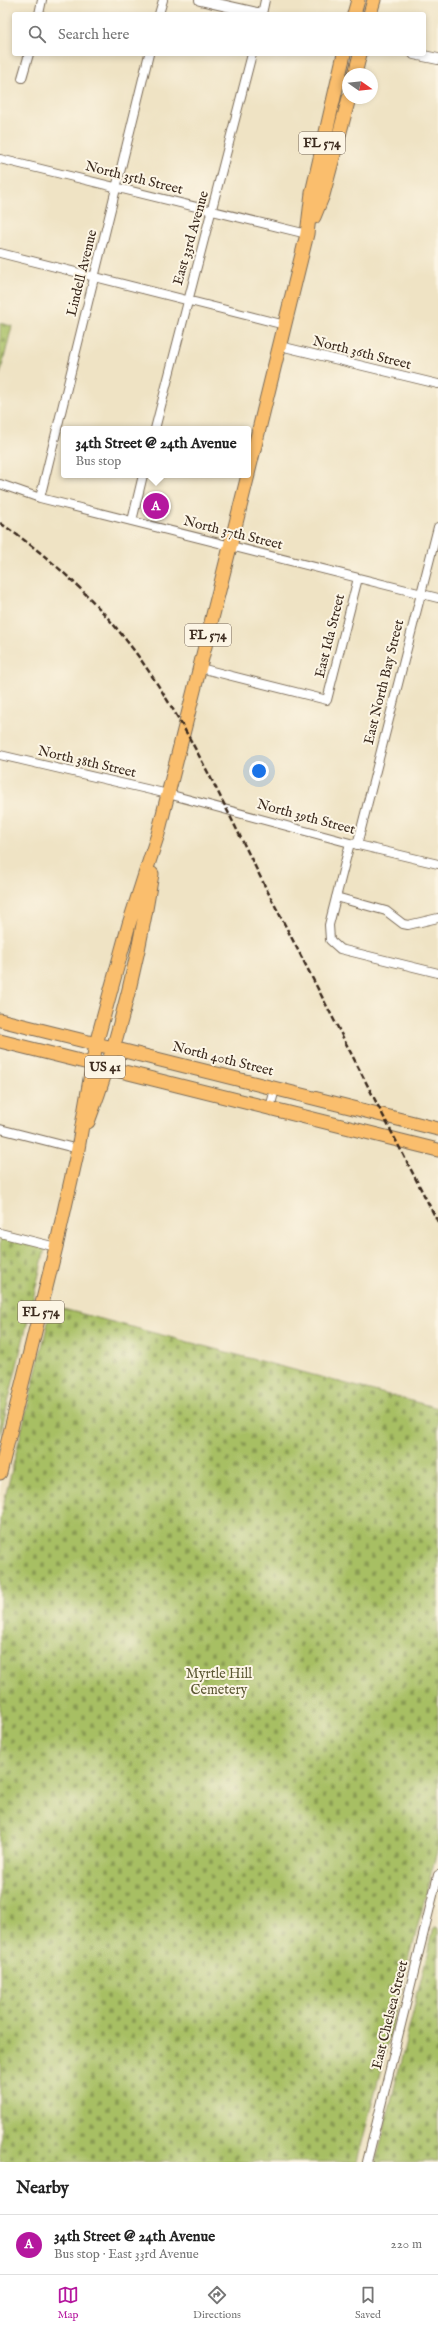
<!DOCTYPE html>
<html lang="en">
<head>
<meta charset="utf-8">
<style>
	body { margin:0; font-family:"IM FELL English",serif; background:#f6f6f6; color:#222 }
	.compass { position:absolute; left:342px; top:68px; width:36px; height:36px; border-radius:50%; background:#fff; box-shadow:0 2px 6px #0003; rotate:104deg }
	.you { position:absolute; left:259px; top:771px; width:14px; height:14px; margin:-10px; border:3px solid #fff; border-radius:50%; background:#1a73e8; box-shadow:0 0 0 6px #1a73e833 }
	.badge { display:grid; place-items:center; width:26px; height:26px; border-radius:50%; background:#b5179e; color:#fff; font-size:13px; font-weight:700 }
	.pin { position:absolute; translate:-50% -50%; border:2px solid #fff; box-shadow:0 1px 4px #0006 }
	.popup { position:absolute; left:61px; top:426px; width:190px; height:52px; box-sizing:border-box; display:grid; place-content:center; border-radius:4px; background:#fff; filter:drop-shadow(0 1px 3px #0005); font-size:13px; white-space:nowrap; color:#767676 }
	.popup b { font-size:15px; color:#222 }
	.popup::after { content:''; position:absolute; left:50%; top:100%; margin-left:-8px; border:8px solid transparent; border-top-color:#fff }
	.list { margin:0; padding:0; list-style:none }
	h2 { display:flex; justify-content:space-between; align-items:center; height:52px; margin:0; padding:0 16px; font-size:17px }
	h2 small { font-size:13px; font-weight:400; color:#767676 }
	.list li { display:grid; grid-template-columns:26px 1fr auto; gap:12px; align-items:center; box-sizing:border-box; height:60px; padding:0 16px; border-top:1px solid #e0e0e0 }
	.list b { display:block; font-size:15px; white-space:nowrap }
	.list p { margin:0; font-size:13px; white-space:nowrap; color:#767676 }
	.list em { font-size:13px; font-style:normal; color:#767676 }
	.icon { flex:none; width:22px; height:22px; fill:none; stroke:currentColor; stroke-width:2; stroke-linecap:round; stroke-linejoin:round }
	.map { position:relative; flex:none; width:438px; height:2162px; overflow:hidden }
	.search { position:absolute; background:#fff; box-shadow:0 2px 6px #0003; left:12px; right:12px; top:12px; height:44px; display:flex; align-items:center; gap:10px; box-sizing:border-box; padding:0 14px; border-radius:4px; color:#767676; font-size:15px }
	.sheet { height:112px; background:#fff }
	nav { display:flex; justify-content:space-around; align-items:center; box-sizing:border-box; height:56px; border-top:1px solid #e0e0e0; background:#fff; font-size:11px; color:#767676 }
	nav a { display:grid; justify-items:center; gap:2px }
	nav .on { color:#b5179e }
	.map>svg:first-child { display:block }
	.cemetery { fill:url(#cemetery-stones); stroke:#717441 }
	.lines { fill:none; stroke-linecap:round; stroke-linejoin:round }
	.minor-casing { stroke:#7a6b58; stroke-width:10 }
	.tertiary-casing { stroke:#7a6b58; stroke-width:12 }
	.primary-casing { stroke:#7a6b58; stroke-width:15 }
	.minor { stroke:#fff; stroke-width:8 }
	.tertiary { stroke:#fff; stroke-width:10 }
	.primary { stroke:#fabe6d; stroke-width:13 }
	.rail { stroke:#3b2a1e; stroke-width:2.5; stroke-dasharray:6 3; stroke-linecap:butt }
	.labels { text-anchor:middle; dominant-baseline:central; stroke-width:4; stroke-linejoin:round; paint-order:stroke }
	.shield { fill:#fcf5e5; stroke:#75675a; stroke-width:1 }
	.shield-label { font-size:13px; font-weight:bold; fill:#3b2a1e }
	.street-label { font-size:14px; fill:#3b2a1e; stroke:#fcf5e5 }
	.park-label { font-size:14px; fill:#5b5733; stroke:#fcf5e5 }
</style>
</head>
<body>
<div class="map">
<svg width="438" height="2162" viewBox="0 0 438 2162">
	<defs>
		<pattern id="cemetery-stones" width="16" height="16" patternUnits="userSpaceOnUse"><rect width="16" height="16" fill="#a7bf64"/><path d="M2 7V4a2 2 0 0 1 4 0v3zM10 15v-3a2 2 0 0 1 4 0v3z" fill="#899b52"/></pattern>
	</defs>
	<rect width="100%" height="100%" fill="#fcf5e5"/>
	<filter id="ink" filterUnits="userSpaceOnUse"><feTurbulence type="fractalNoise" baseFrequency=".025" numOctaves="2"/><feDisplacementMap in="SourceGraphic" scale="8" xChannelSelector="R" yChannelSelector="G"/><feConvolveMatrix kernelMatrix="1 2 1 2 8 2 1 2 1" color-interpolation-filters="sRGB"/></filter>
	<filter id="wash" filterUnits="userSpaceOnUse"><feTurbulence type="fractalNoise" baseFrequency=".012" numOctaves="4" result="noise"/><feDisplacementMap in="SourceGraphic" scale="16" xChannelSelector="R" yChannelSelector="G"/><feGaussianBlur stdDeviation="0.9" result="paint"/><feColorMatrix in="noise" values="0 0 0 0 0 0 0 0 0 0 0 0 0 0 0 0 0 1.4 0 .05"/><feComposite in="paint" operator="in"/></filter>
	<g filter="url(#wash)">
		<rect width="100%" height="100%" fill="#efe3c4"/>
		<path class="cemetery" d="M0,323L12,326L0,375Z
			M0,1233L46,1245L0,1436Z
			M52,1306L438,1408V1847L357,2162H0V1518Z
			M434,1927L438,1928V2162H376Z"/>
	</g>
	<g filter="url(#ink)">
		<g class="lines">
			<g class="minor-casing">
				<path id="minor" d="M39,14L42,0
					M159,14L163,0
					M262,14L265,0
					M22,78L29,54
					M0,159L307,234
					M0,253L285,325
					M280,346L438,384
					M155,429L252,54
					M0,484L40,498L438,598
					M40,498L149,54
					M132,521L143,475
					M200,668L327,700L358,578
					M0,755L168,794L350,843L438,864
					M350,843L329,925L330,940L340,949L438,973
					M357,845L438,527
					M336,897L386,911L403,924L408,925L438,918
					M270,1108L275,1089
					M0,1129L78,1149
					M0,1233L56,1247
					M367,2162L438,1875"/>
			</g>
			<g class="tertiary-casing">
				<path id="tertiary" d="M200,0L261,14
					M414,54L438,59"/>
			</g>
			<g class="primary-casing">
				<path id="primary" d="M354,14L358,0
					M370,14L374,0
					M355,74L360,54
					M314,217L323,195L349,98
					M248,474L307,234L312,193L344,54
					M0,1020L438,1129
					M0,1041L438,1150
					M88,1122C118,1043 139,957 152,874
					M0,1473L56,1247L78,1149L96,1044L129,924L158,834L248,475"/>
			</g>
			<use href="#minor" class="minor"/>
			<use href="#tertiary" class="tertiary"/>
			<use href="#primary" class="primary"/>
			<path class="rail" d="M0,523C51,557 96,600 133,649C188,723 229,816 271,898C327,1006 382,1114 438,1222"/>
		</g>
	</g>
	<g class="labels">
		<g class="shield">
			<rect x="299" y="132" width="46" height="22" rx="3"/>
			<rect x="185" y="624" width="46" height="22" rx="3"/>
			<rect x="85" y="1056" width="40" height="22" rx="3"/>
			<rect x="18" y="1301" width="46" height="22" rx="3"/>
		</g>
		<g class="shield-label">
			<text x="322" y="143">FL 574</text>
			<text x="208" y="635">FL 574</text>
			<text x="105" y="1067">US 41</text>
			<text x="41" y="1312">FL 574</text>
		</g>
		<g class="street-label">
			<text transform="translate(134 178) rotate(14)">North 35th Street</text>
			<text transform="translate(191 238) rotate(-74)">East 33rd Avenue</text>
			<text transform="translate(82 273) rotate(-76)">Lindell Avenue</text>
			<text transform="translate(362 353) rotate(14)">North 36th Street</text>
			<text transform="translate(233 533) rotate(14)">North 37th Street</text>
			<text transform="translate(330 636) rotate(-76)">East Ida Street</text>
			<text transform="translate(384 682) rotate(-76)">East North Bay Street</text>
			<text transform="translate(87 762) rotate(13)">North 38th Street</text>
			<text transform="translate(306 817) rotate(15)">North 39th Street</text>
			<text transform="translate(223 1059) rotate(14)">North 40th Street</text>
			<text transform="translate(390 2015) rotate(-76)">East Chelsea Street</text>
		</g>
		<g class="park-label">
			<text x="219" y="1674">Myrtle Hill<tspan x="219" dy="16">Cemetery</tspan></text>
		</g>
	</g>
</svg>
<svg class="compass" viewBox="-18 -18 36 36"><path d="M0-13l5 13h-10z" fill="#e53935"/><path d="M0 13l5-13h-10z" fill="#767676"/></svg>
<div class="you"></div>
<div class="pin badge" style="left:156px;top:506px">A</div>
<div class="popup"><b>34th Street @ 24th Avenue</b>Bus stop</div>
<div class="search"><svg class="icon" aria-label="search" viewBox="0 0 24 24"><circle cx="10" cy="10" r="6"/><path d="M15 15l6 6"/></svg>Search here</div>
</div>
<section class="sheet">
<h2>Nearby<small></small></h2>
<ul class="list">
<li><span class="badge">A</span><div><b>34th Street @ 24th Avenue</b><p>Bus stop · East 33rd Avenue</p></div><em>220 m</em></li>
</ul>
</section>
<nav>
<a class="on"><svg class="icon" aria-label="map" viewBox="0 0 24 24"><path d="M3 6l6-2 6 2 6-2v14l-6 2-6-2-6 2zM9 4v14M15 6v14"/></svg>Map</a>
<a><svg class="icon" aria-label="directions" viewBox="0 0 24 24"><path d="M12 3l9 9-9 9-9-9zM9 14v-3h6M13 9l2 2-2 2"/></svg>Directions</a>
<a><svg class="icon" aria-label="saved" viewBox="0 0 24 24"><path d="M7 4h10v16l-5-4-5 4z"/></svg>Saved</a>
</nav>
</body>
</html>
